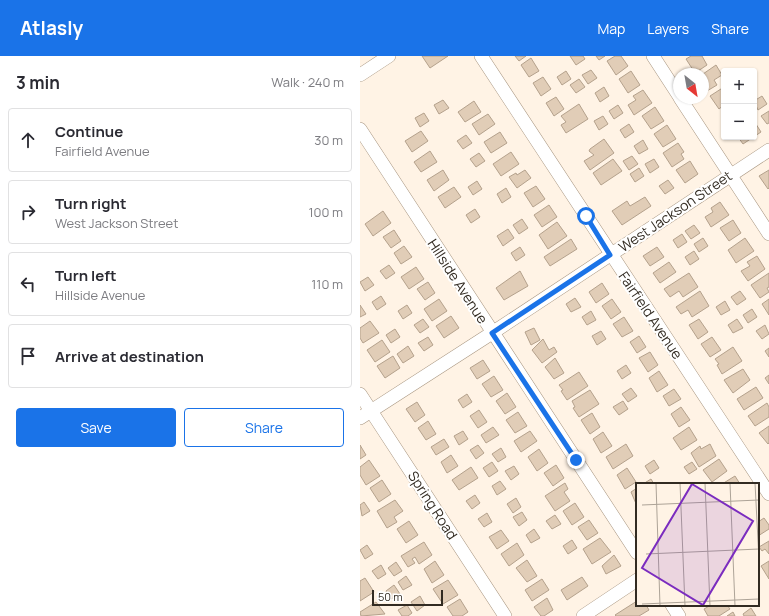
<!DOCTYPE html>
<html lang="en">
<head>
<meta charset="utf-8">
<style>
	body { margin:0; font-family:Manrope,sans-serif; background:#f2f2f3; color:#2b2b33 }
	.controls { position:absolute; right:12px; top:12px; display:grid; overflow:hidden; border-radius:4px; box-shadow:0 1px 3px #0004 }
	.controls button { width:36px; height:36px; display:grid; place-items:center; padding:0; border:0; border-bottom:1px solid #e1e1e2; background:#fff; color:#2b2b33; font:20px sans-serif }
	.compass { position:absolute; left:313px; top:12px; width:36px; height:36px; border-radius:50%; background:#fff; box-shadow:0 1px 3px #0004; rotate:149deg }
	.scale { position:absolute; left:12px; bottom:10px; width:71px; box-sizing:border-box; padding-left:4px; border:2px solid #322b22; border-top:0; font-size:11px; line-height:14px; white-space:nowrap; color:#322b22; -webkit-text-stroke:3px #fff; paint-order:stroke }
	.stop { position:absolute; width:12px; height:12px; margin:-9px; border:3px solid #1a73e8; border-radius:50%; background:#fff }
	.stop.end { background:#1a73e8; border-color:#fff; box-shadow:0 1px 4px #0008 }
	.list { margin:0; padding:0; list-style:none }
	h2 { display:flex; justify-content:space-between; align-items:center; height:52px; margin:0; padding:0 16px; font-size:17px }
	h2 small { font-size:13px; font-weight:400; color:#7c7c81 }
	.list li { display:grid; grid-template-columns:26px 1fr auto; gap:12px; align-items:center; box-sizing:border-box; height:64px; margin:0 8px 8px; padding:0 8px; border:1px solid #e1e1e2; border-radius:4px }
	.list b { display:block; font-size:15px; white-space:nowrap }
	.list p { margin:0; font-size:13px; white-space:nowrap; color:#7c7c81 }
	.list em { font-size:13px; font-style:normal; color:#7c7c81 }
	.actions { display:flex; gap:8px; padding:12px 16px }
	.actions a { flex:1; padding:9px 0; border:1px solid #1a73e8; border-radius:4px; text-align:center; font-size:14px; color:#1a73e8 }
	.actions .main { background:#1a73e8; color:#fff }
	.icon { flex:none; width:22px; height:22px; fill:none; stroke:currentColor; stroke-width:2; stroke-linecap:round; stroke-linejoin:round }
	.map { position:relative; flex:none; width:409px; height:560px; overflow:hidden }
	header { display:flex; align-items:center; gap:24px; box-sizing:border-box; height:56px; padding:0 20px; background:#1a73e8; color:#fff }
	header strong { font-size:19px }
	nav { display:flex; gap:22px; margin-inline-start:auto; font-size:14px }
	main { display:flex }
	aside { flex:1; background:#fff }
	.map>svg:first-child { display:block }
	.building { fill:#e1cdb7; stroke:#b4a18c }
	.lines { fill:none; stroke-linecap:round; stroke-linejoin:round }
	.minor-casing { stroke:#a89681; stroke-width:14 }
	.minor { stroke:#fff; stroke-width:13 }
	.route { stroke:#1a73e8; stroke-width:5 }
	.labels { text-anchor:middle; dominant-baseline:central; stroke-width:4; stroke-linejoin:round; paint-order:stroke }
	.street-label { font-size:14px; fill:#322b22; stroke:#fff }
	.inset-road { fill:none; stroke:#ada397; stroke-width:1 }
	.view { fill:#7b2cbf; fill-opacity:0.15; stroke:#7b2cbf; stroke-width:2 }
	.inset-edge { fill:none; stroke:#322b22; stroke-width:2 }
</style>
</head>
<body>
<header>
<strong>Atlasly</strong>
<nav><a>Map</a><a>Layers</a><a>Share</a></nav>
</header>
<main>
<aside>
<h2>3 min<small>Walk · 240 m</small></h2>
<ul class="list">
<li><svg class="icon" aria-label="ahead" viewBox="0 0 24 24"><path d="M12 20V5M6 11l6-6 6 6"/></svg><div><b>Continue</b><p>Fairfield Avenue</p></div><em>30 m</em></li>
<li><svg class="icon" aria-label="right" viewBox="0 0 24 24"><path d="M7 20v-9h11M14 6l5 5-5 5"/></svg><div><b>Turn right</b><p>West Jackson Street</p></div><em>100 m</em></li>
<li><svg class="icon" aria-label="left" viewBox="0 0 24 24"><path d="M17 20v-9H6M10 6l-5 5 5 5"/></svg><div><b>Turn left</b><p>Hillside Avenue</p></div><em>110 m</em></li>
<li><svg class="icon" aria-label="arrive" viewBox="0 0 24 24"><path d="M6 21V4h12l-3 4 3 4H6"/></svg><div><b>Arrive at destination</b></div></li>
</ul>
<div class="actions"><a class="main">Save</a><a>Share</a></div>
</aside>
<div class="map">
<svg width="409" height="560" viewBox="0 0 409 560">
	<rect width="100%" height="100%" fill="#fff3e5"/>
	<path class="building" d="M62,0H88L70,12Z
		M155,0H166L159,5Z
		M210,0H223L225,3L216,9Z
		M236,0H245L239,4Z
		M255,0H261L268,10L256,19L247,5Z
		M331,0H342L347,9L335,17L326,3Z
		M171,2L179,15L169,21L161,9Z
		M356,9L362,19L354,24L357,29L347,35L343,28V18Z
		M231,14L237,22L228,28L222,19Z
		M206,15L211,23L202,29L197,21Z
		M271,15L280,29L268,37L259,23Z
		M183,21L191,33L181,40L173,27Z
		M219,23L225,31L216,37L210,29Z
		M244,31L249,40L240,46L235,37Z
		M364,31V49L359,53L350,40Z
		M283,34L292,47L274,59L268,49L276,44L273,40Z
		M402,40L407,48L398,54L394,45Z
		M196,41L204,53L194,60L186,47Z
		M83,44L89,52L79,58L74,49Z
		M114,45L121,56L105,66L98,56Z
		M219,48L228,63L206,77L201,69L206,66L201,60Z
		M258,49L263,57L254,63L249,55Z
		M295,51L304,65L291,73L282,60Z
		M409,55V67L407,68L401,60Z
		M64,57L69,65L60,71L55,62Z
		M128,58L135,68L119,79L112,68Z
		M243,60L248,68L239,74L234,65Z
		M394,65L401,76L383,88L378,81H394Z
		M269,68L274,76L265,82L260,74Z
		M307,69L316,83L303,91L294,78Z
		M61,75L68,85L52,96L45,85Z
		M140,76L147,87L131,97L124,86Z
		M106,79L112,87L103,93L97,85Z
		M244,83L254,97L230,114L224,105L234,99L229,95L230,93Z
		M283,84L288,93L279,98L274,90Z
		M318,87L324,96L321,98L324,103L312,111L303,97Z
		M70,95L77,106L61,116L54,106Z
		M151,96L159,108L141,120L133,108Z
		M119,97L125,105L116,111L110,103Z
		M272,100L278,108L269,114L263,105Z
		M253,103L262,115L241,129L233,117Z
		M294,103L299,111L290,117L285,108Z
		M330,105L338,118L325,127L316,114Z
		M279,112L284,120L275,126L270,118Z
		M83,114L89,124L74,135L67,124Z
		M165,114L171,122L157,132L149,121L156,117L157,119Z
		M409,114V132L408,133L399,120Z
		M308,124L314,132L305,138L299,130Z
		M117,125L122,133L113,139L108,131Z
		M176,130L185,143L173,151L164,137Z
		M94,131L101,141L85,152L78,141Z
		M146,132L151,141L142,147L137,138Z
		M285,141L291,150L262,169L252,155L267,145L270,150Z
		M360,146L369,159L351,171L345,161L353,156L351,152Z
		M189,149L197,161L182,171L174,159Z
		M115,153L120,161L111,167L106,159Z
		M23,155L31,167L13,180L5,168Z
		M162,163L168,172L159,178L153,169Z
		M373,164L381,177L369,185L360,172Z
		M197,166L207,180L188,193L179,179Z
		M334,169L340,177L331,183L325,175Z
		M148,173L154,182L143,190L137,180Z
		M34,174L41,185L31,192L23,181Z
		M322,178L327,186L318,192L313,184Z
		M343,182L348,190L339,196L334,188Z
		M385,182L394,195L376,207L368,194Z
		M211,183L217,193L190,210L184,201Z
		M44,190L52,201L41,208L34,197Z
		M160,191L165,199L156,205L151,197Z
		M297,191L304,201L290,210L283,200Z
		M334,195L339,203L330,209L325,201Z
		M397,200L405,213L388,225L381,215L390,210L387,206Z
		M309,206L316,216L300,227L293,217Z
		M29,209L35,217L26,223L20,215Z
		M56,211L64,223L49,233L41,221Z
		M160,215L168,230L144,244L136,232Z
		M329,217L338,231L323,241L319,235L310,241L304,233Z
		M409,217V231L407,232L409,236L400,242L391,229Z
		M8,221L14,229L5,235L0,226Z
		M68,226L75,237L65,244L57,233Z
		M242,227L249,238L236,247L229,236Z
		M340,235L349,250L332,261L328,254L321,258L316,251Z
		M380,235L386,243L377,249L371,241Z
		M21,240L26,248L17,254L12,246Z
		M215,242L221,251L211,256L206,248Z
		M79,243L87,255L72,265L64,253Z
		M252,243L261,256L251,263L242,250Z
		M409,243V259L402,248Z
		M365,245L370,254L361,259L356,251Z
		M0,249L6,258L0,261Z
		M47,249L52,257L43,263L38,255Z
		M392,253L397,261L388,267L383,259Z
		M231,255L236,264L227,269L222,261Z
		M91,260L99,272L84,282L76,270Z
		M264,261L273,275L262,281L253,268Z
		M63,263L69,271L60,277L54,269Z
		M339,263L348,276L338,283L329,269Z
		M377,263L383,272L373,277L368,269Z
		M10,265L19,277L3,287L0,282V272Z
		M405,269L409,278L402,283L396,275Z
		M174,272L180,284L171,289L165,276Z
		M35,273L40,281L31,287L26,279Z
		M241,275L246,283L237,289L232,280Z
		M279,280L286,291L277,297L270,286Z
		M68,281L73,289L64,295L58,287Z
		M352,281L361,294L350,301L341,288Z
		M183,283L189,294L194,291L197,296L182,307L172,294Z
		M22,284L30,296L15,306L7,294Z
		M48,290L54,300L43,307L37,298Z
		M373,291L382,305L362,318L357,309L359,308L355,303Z
		M409,292V301L405,295Z
		M290,296L298,309L288,316L279,302Z
		M33,300L40,312L25,322L17,310Z
		M195,302L204,317L194,323L185,311Z
		M123,304L130,315L117,323L110,312Z
		M266,309L271,317L262,323L257,315Z
		M383,313L390,324L373,337L364,324Z
		M299,315L308,329L297,336L289,322Z
		M219,316L228,330L207,344L201,335L203,334L199,329Z
		M409,319V328L405,322Z
		M134,320L143,334L131,341L122,328Z
		M396,331L403,342L384,354L377,343Z
		M271,332L277,340L268,346L262,338Z
		M314,333L321,343L309,350L303,340Z
		M230,334L239,348L219,361L213,352L215,351L212,345Z
		M147,337L156,351L145,358L136,345Z
		M107,338L112,346L103,352L98,344Z
		M263,345L268,353L259,359L253,351Z
		M57,346L65,359L55,366L46,353Z
		M407,347L409,351V361L395,370L388,360Z
		M321,351L330,364L319,371L311,358Z
		M119,354L127,366L118,372L110,360Z
		M158,356L167,370L155,377L146,364Z
		M232,357L240,371L230,378L221,364Z
		M68,365L76,378L66,384L58,372Z
		M409,370V387L408,388L399,377Z
		M133,371L139,379L126,387L121,379Z
		M329,371L337,384L321,394L313,382Z
		M103,375L108,383L99,389L94,380Z
		M170,375L177,385L161,396L154,385Z
		M243,376L252,390L241,397L233,383Z
		M84,383L89,391L76,399L71,391Z
		M266,388L273,400L253,413L246,401Z
		M350,388L356,400L339,411L331,397L340,390L341,393Z
		M0,389L6,399L0,403Z
		M118,389L124,397L116,403L110,394Z
		M141,392L146,401L138,406L132,398Z
		M179,393L188,407L177,415L168,401Z
		M91,399L98,410L87,417L81,406Z
		M359,403L367,415L352,426L343,414Z
		M9,404L20,420L6,429L0,419V411Z
		M294,404L299,412L290,418L285,410Z
		M132,406L138,415L129,421L123,412Z
		M332,406L337,413L329,418L324,411Z
		M196,409L204,422L193,430L184,417Z
		M154,410L159,418L151,424L145,415Z
		M111,411L118,422L99,434L92,424Z
		M267,412L276,426L265,433L257,419Z
		M375,420L380,428H362Z
		M291,423L294,428H283Z
		M22,424L31,438L19,446L10,432Z
		M140,425L146,433L137,439L132,430Z
		M205,427L208,433L204,436L210,445L195,455L185,440Z
		M277,432V450L271,436Z
		M115,439L120,447L112,453L106,445Z
		M156,442L161,451L153,457L147,448Z
		M35,444L43,455L34,461L37,466L27,472L17,455Z
		M4,446L10,455L2,460L0,449Z
		M215,447L224,461L212,469L203,455Z
		M162,456L167,464L159,470L153,461Z
		M127,457L132,466L124,471L118,463Z
		M195,459L201,468L192,473L186,465Z
		M404,462L409,469V473L398,480V466Z
		M229,464L238,477L227,484L218,471Z
		M49,465L58,479L46,487L37,473Z
		M174,473L180,482L171,487L166,479Z
		M141,474L149,485L137,493L129,481Z
		M240,482L251,496L232,508L223,493Z
		M212,484L217,492L208,498L203,490Z
		M409,485V498L405,493L402,495L399,491Z
		M64,486L72,499L59,508L55,501L52,503L55,507L48,511L41,500Z
		M157,487L164,499L149,510L141,498Z
		M7,489L13,498L5,503L0,494Z
		M254,499L261,510L246,518L242,510Z
		M167,504L177,520L167,526L156,512Z
		M75,505L84,519L72,527L64,513Z
		M409,505V523L401,510Z
		M36,506L42,515L34,520L28,512Z
		M21,509L26,518L18,523L12,515Z
		M46,520L52,529L43,534L38,526Z
		M222,521L228,530L207,544L201,534Z
		M5,522L14,536L0,545V525Z
		M182,523L189,534L172,545L165,534Z
		M88,524L98,539L83,548L73,533Z
		M34,529L40,538L31,543L26,535Z
		M60,540L65,549L57,555L51,546Z
		M187,542L193,554L184,560H181L174,551Z
		M100,543L108,556L102,560H93L87,551Z
		M277,545V549H286L289,554L279,560H256L255,559Z
		M16,546L25,558L1,560L0,556Z
		M47,549L52,557L48,560H42L38,554Z
		M351,549H367L370,553L359,560H348L344,553Z
		M391,552L396,560H384L383,558Z
		M373,556L375,560H367Z"/>
	<g class="lines">
		<g class="minor-casing">
			<path id="minor" d="M121,0L409,438
				M293,0L319,40
				M0,19L29,0
				M320,42L409,178
				M0,73L277,497
				M0,338L145,560
				M0,362L132,277L409,94
				M312,549L319,560
				M223,560L277,524"/>
		</g>
		<use href="#minor" class="minor"/>
	</g>
	<g class="lines">
		<path class="route" d="M216,404L132,277L250,199L226,160"/>
	</g>
	<g class="labels">
		<g class="street-label">
			<text transform="translate(315 155) rotate(-34)">West Jackson Street</text>
			<text transform="translate(98 225) rotate(57)">Hillside Avenue</text>
			<text transform="translate(291 259) rotate(56)">Fairfield Avenue</text>
			<text transform="translate(73 449) rotate(57)">Spring Road</text>
		</g>
	</g>
	<g transform="translate(276 427)">
		<rect width="123" height="123" fill="#fff3e5"/>
		<path class="inset-road" d="M20,0L24,123M44,0L49,123M69,0L74,123M94,0L99,123M119,0L123,77M6,22L123,17M10,71L123,66M6,121L123,116"/>
		<path class="view" d="M56,1L117,38L67,122L6,85Z"/>
		<rect width="123" height="123" class="inset-edge"/>
	</g>
</svg>
<div class="controls">
<button>+</button>
<button>−</button>
</div>
<svg class="compass" viewBox="-18 -18 36 36"><path d="M0-13l5 13h-10z" fill="#e53935"/><path d="M0 13l5-13h-10z" fill="#7c7c81"/></svg>
<div class="scale">50 m</div>
<div class="stop" style="left:226px;top:160px"></div>
<div class="stop end" style="left:216px;top:404px"></div>
</div>
</main>
</body>
</html>
